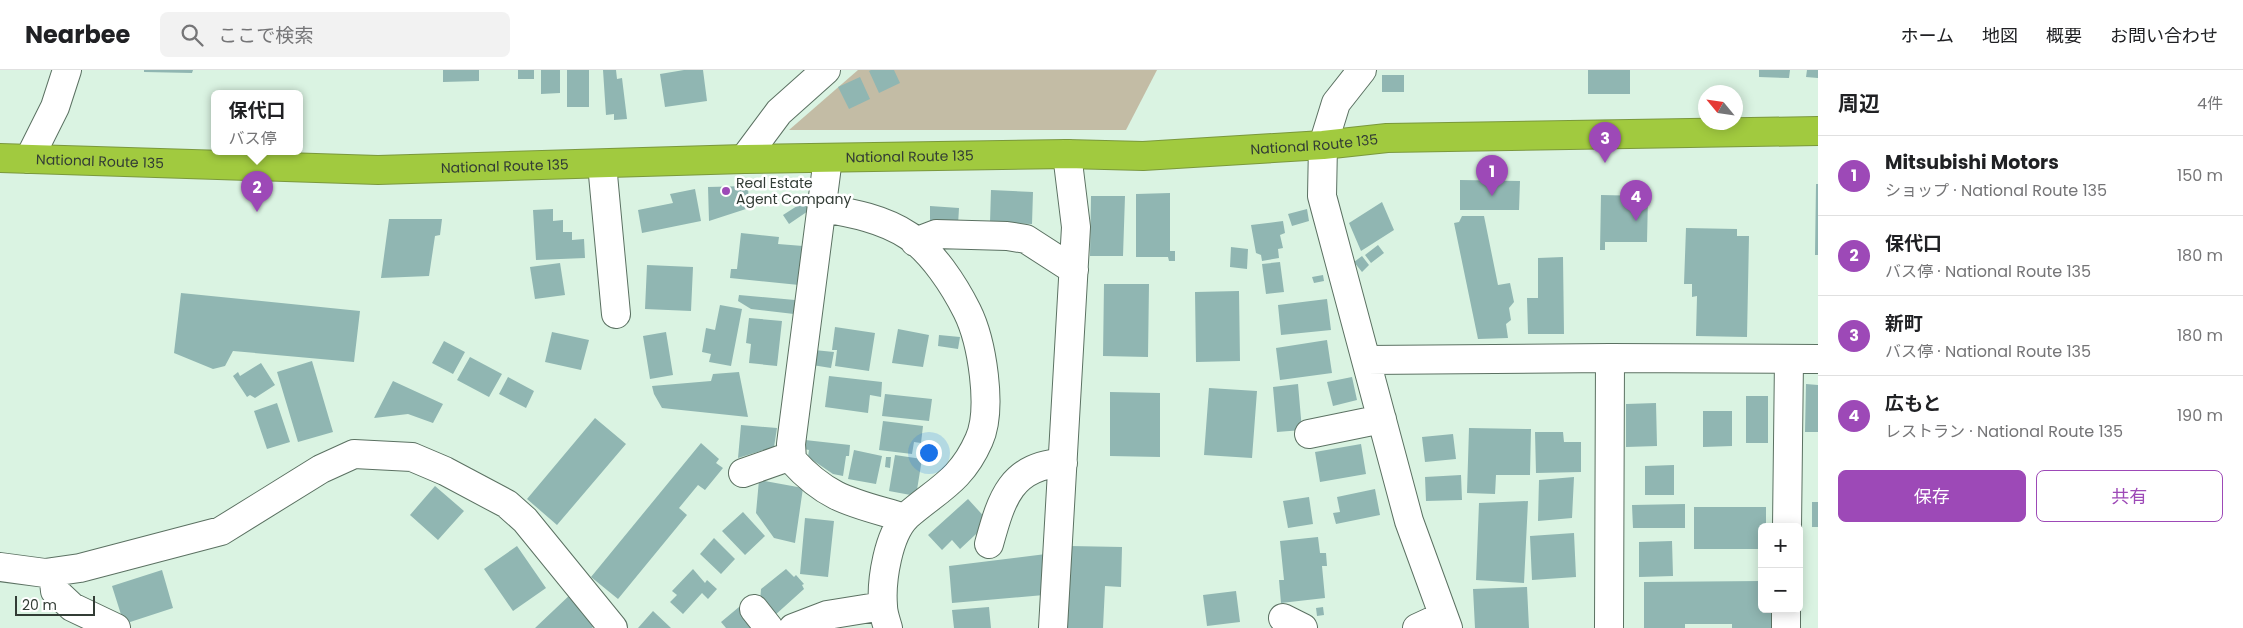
<!DOCTYPE html>
<html lang="ja">
<head>
<meta charset="utf-8">
<style>
	body { margin:0; font-family:Poppins,"Noto Sans JP",sans-serif; background:#f2f2f2; color:#202124 }
	.controls { position:absolute; right:15px; bottom:15px; display:grid; overflow:hidden; border-radius:8px; box-shadow:0 2px 12px #0003 }
	.controls button { width:45px; height:45px; display:grid; place-items:center; padding:0; border:0; border-bottom:1px solid #e0e0e0; background:#fff; color:#202124; font:25px sans-serif }
	.compass { position:absolute; left:1698px; top:15px; width:45px; height:45px; border-radius:50%; background:#fff; box-shadow:0 2px 12px #0003; rotate:299deg }
	.scale { position:absolute; left:15px; bottom:12px; width:80px; box-sizing:border-box; padding-left:5px; border:2px solid #323c35; border-top:0; font-size:14px; line-height:18px; white-space:nowrap; color:#323c35; -webkit-text-stroke:4px #fff; paint-order:stroke }
	.you { position:absolute; left:928px; top:382px; width:18px; height:18px; margin:-12px; border:4px solid #fff; border-radius:50%; background:#1a73e8; box-shadow:0 0 0 8px #1a73e833 }
	.badge { display:grid; place-items:center; width:32px; height:32px; border-radius:50%; background:#9d49b7; color:#fff; font-size:16px; font-weight:700 }
	.pin { position:absolute; translate:-50% -41px; filter:drop-shadow(0 1px 2px #0008) }
	.pin::after { content:''; position:absolute; top:26px; width:18px; height:15px; background:inherit; clip-path:polygon(0 0,100% 0,50% 100%) }
	.popup { position:absolute; left:211px; top:20px; width:92px; height:65px; box-sizing:border-box; display:grid; place-content:center; border-radius:8px; background:#fff; filter:drop-shadow(0 1px 4px #0005); font-size:16px; white-space:nowrap; color:#757577 }
	.popup b { font-size:19px; color:#202124 }
	.popup::after { content:''; position:absolute; left:50%; top:100%; margin-left:-10px; border:10px solid transparent; border-top-color:#fff }
	.list { margin:0; padding:0; list-style:none }
	h2 { display:flex; justify-content:space-between; align-items:center; height:65px; margin:0; padding:0 20px; font-size:21px }
	h2 small { font-size:16px; font-weight:400; color:#757577 }
	.list li { display:grid; grid-template-columns:32px 1fr auto; gap:15px; align-items:center; box-sizing:border-box; height:80px; padding:0 20px; border-top:1px solid #e0e0e0 }
	.list b { display:block; font-size:19px; white-space:nowrap }
	.list p { margin:0; font-size:16px; white-space:nowrap; color:#757577 }
	.list em { font-size:16px; font-style:normal; color:#757577 }
	.actions { display:flex; gap:10px; padding:15px 20px }
	.actions a { flex:1; padding:11px 0; border:1px solid #9d49b7; border-radius:8px; text-align:center; font-size:18px; color:#9d49b7 }
	.actions .main { background:#9d49b7; color:#fff }
	.icon { flex:none; width:28px; height:28px; fill:none; stroke:currentColor; stroke-width:2; stroke-linecap:round; stroke-linejoin:round }
	.map { position:relative; flex:none; width:1818px; height:558px; overflow:hidden }
	header { display:flex; align-items:center; gap:30px; box-sizing:border-box; height:70px; padding:0 25px; background:#fff; border-bottom:1px solid #e0e0e0 }
	header strong { font-size:24px }
	nav { display:flex; gap:28px; margin-inline-start:auto; font-size:18px }
	.search { width:350px; height:45px; background:#f2f2f2; display:flex; align-items:center; gap:12px; box-sizing:border-box; padding:0 18px; border-radius:8px; color:#757577; font-size:19px }
	main { display:flex }
	aside { flex:1; background:#fff }
	.map>svg:first-child { display:block }
	.green { fill:#c3bca5 }
	.building { fill:#90b6b2 }
	.lines { fill:none; stroke-linecap:round; stroke-linejoin:round }
	.minor-casing { stroke:#5b7162; stroke-width:30 }
	.highway-casing { stroke:#7a983c; stroke-width:30 }
	.minor { stroke:#fff; stroke-width:28 }
	.highway { stroke:#a1ca3f; stroke-width:28 }
	.poi-dot { fill:#9d49b7; stroke:#fff; stroke-width:2 }
	.labels { text-anchor:middle; dominant-baseline:central; stroke-width:5; stroke-linejoin:round; paint-order:stroke }
	.street-label { font-size:14px; fill:#323c35; stroke:#fff }
	.poi-label { font-size:14px; fill:#323c35; stroke:#fff; text-anchor:start }
</style>
</head>
<body>
<header>
<strong>Nearbee</strong>
<div class="search"><svg class="icon" aria-label="search" viewBox="0 0 24 24"><circle cx="10" cy="10" r="6"/><path d="M15 15l6 6"/></svg>ここで検索</div>
<nav><a>ホーム</a><a>地図</a><a>概要</a><a>お問い合わせ</a></nav>
</header>
<main>
<div class="map">
<svg width="1818" height="558" viewBox="0 0 1818 558">
	<rect width="100%" height="100%" fill="#daf3e2"/>
	<path class="green" d="M858,0H1157L1126,60H789Z"/>
	<path class="building" d="M144,0H193L192,3L144,2Z
		M443,0H479V11L443,12Z
		M518,0H534V9H518Z
		M541,0H560V23L541,24Z
		M567,0H589V37H567Z
		M603,0H616L617,9L622,8L627,49L614,50V44L606,45Z
		M684,0H703L707,31L665,37L660,4Z
		M871,0H894L900,13L879,23L869,1Z
		M1588,0H1630V24H1588Z
		M1759,0H1790L1789,8L1759,7Z
		M1807,0H1818V8L1806,7Z
		M1382,5H1404V22H1382Z
		M860,7L870,29L849,39L838,17Z
		M1460,110L1520,111L1519,140H1460Z
		M1816,114H1818V185H1815Z
		M748,116L749,138L709,151L708,117Z
		M695,119L701,151L642,163L638,140L673,133L670,124Z
		M991,120L1033,122L1032,154L990,153Z
		M1170,123V181H1175V191H1169L1168,187H1136V124Z
		M1601,125L1648,126L1647,172H1605V180H1600Z
		M1091,126H1125L1123,186H1090Z
		M808,129L814,137L789,154L783,145Z
		M1382,132L1394,160L1361,181L1349,153Z
		M930,136L959,138L958,155L930,154Z
		M553,139V151L563,150V162H572V170L584,169L585,188L536,190L533,140Z
		M1307,139L1309,151L1292,156L1288,144Z
		M1462,146H1484L1498,215L1510,213L1514,232L1509,238L1511,250L1506,254L1508,268L1478,269L1454,153L1459,152Z
		M389,149H442L440,165L435,166L429,206L381,208Z
		M1283,151L1285,163L1280,165L1283,178L1278,179L1279,188L1262,191L1261,185L1256,183L1251,155Z
		M1686,158L1737,159V166H1749L1747,267L1696,266L1697,226L1692,227V214H1684Z
		M741,163L779,167L778,174L803,176L799,215L730,208L731,199H737Z
		M1378,175L1384,183L1371,193L1365,185Z
		M1231,177L1248,179L1247,199L1230,197Z
		M1362,186L1369,195L1362,202L1354,192Z
		M1563,187L1564,264H1528L1527,228H1538V188Z
		M1280,192L1284,222L1266,224L1262,194Z
		M560,193L565,225L535,229L530,197Z
		M647,195L693,197L691,241L645,239Z
		M1323,205L1324,211L1314,213L1312,207Z
		M1104,214H1149L1148,287L1103,286Z
		M1239,221L1240,291L1196,292L1195,222Z
		M181,223L360,241L354,292L233,281L225,296L213,299L174,283Z
		M739,225L795,230L794,244L751,239L738,231Z
		M1327,229L1331,260L1281,265L1278,235Z
		M720,235L742,239L731,296L709,292L711,284L702,282L706,258L715,260Z
		M749,248L782,251L777,296L749,293L751,274L746,273Z
		M835,257L875,263L869,301L835,296L837,280H832Z
		M898,259L929,265L923,297L892,293Z
		M552,262L589,270L581,300L545,292Z
		M666,262L673,305L650,309L643,266Z
		M939,265L960,267L958,279L938,276Z
		M1327,270L1332,303L1280,310L1276,278Z
		M444,271L465,282L453,304L432,293Z
		M814,280L834,282L831,298L812,295Z
		M470,287L502,304L489,327L457,310Z
		M312,291L333,362L298,372L277,302Z
		M261,293L275,315L255,328L250,325L247,327L233,306L238,302L240,306Z
		M739,302L748,347L662,338L654,324L652,316L711,311L713,304Z
		M829,306L882,312L881,327L870,325L868,343L825,337Z
		M508,307L534,321L526,338L499,324Z
		M1352,307L1357,330L1333,336L1327,312Z
		M393,311L443,334L433,353L408,344L374,348Z
		M1298,314L1302,360L1277,362L1273,317Z
		M1806,314L1818,315V362H1805Z
		M1209,318L1257,321L1252,388L1204,385Z
		M1110,322L1160,323V387L1110,386Z
		M885,324L932,329L929,351L882,346Z
		M1746,326H1768V373H1746Z
		M277,333L290,372L267,379L254,341Z
		M1656,333L1657,376L1626,377V334Z
		M1703,341H1732V376L1703,377Z
		M595,348L626,374L557,455L527,429Z
		M883,351L923,356L921,373L914,372L912,384L879,380Z
		M741,355L777,358L774,377L738,388Z
		M1469,358L1531,359L1530,405H1496L1495,424L1467,423Z
		M1535,362H1563L1564,372H1581V402L1536,403Z
		M1453,364L1456,389L1425,392L1422,367Z
		M805,370L850,375L849,386H846L843,406L833,404L808,387L809,380L804,379Z
		M701,373L719,389L716,393L723,398L705,420L698,415L679,438L687,445L618,529L591,507Z
		M1361,374L1366,404L1320,412L1315,382Z
		M854,380L882,386L876,414L848,409Z
		M895,385L922,389L916,426L889,421Z
		M886,387H891L890,398L885,397Z
		M1674,395V425H1645V396Z
		M1461,405L1462,430L1426,431L1425,407Z
		M1574,407L1572,448L1538,451L1539,410Z
		M759,410L803,418L795,473L774,468L756,443Z
		M435,416L464,441L438,470L410,445Z
		M1375,419L1380,445L1336,454L1333,443L1340,442L1337,427Z
		M1309,427L1313,454L1288,458L1283,431Z
		M968,429L989,452L960,479L952,470L942,480L928,465Z
		M1528,431L1524,513L1476,510L1479,433Z
		M1812,432H1818V457H1812Z
		M1685,434V458H1633L1632,435Z
		M1694,437H1766V457H1762V479H1694Z
		M743,442L765,466L745,485L722,461Z
		M805,448L834,451L828,507L800,504Z
		M1574,463L1576,507L1532,510L1530,466Z
		M1318,467L1320,483H1326L1327,496H1322L1325,528L1281,533L1279,510H1284L1280,471Z
		M714,468L735,489L721,504L700,484Z
		M1672,471L1673,506L1639,507V472Z
		M517,476L546,518L513,541L484,499Z
		M1070,476L1122,477L1121,517L1105,516L1103,558H1067Z
		M1046,484L1044,525L952,533L949,496Z
		M693,499L705,513L707,510L717,519L708,529L702,523L683,544L670,532L677,525L672,521Z
		M786,499L794,507L796,505L804,514L802,515L804,519L774,546L760,532L761,519Z
		M162,500L173,538L124,554L112,516Z
		M1762,511V539H1771V558H1732V554H1685V558H1644V512Z
		M1527,517L1529,558H1475L1473,519Z
		M1236,521L1240,552L1207,556L1203,525Z
		M573,522L600,550L592,558H535Z
		M739,537L756,558H726L721,552Z
		M989,537L991,558H954L952,540Z
		M1323,537L1324,545L1317,546L1316,538Z
		M653,541L671,558H638Z"/>
	<g class="lines">
		<g class="minor-casing">
			<path id="minor" d="M1362,0L1336,33L1323,75L1322,126L1409,451L1448,558
				M828,88L791,374L792,390C829,431 855,433 905,448
				M29,89L55,37L67,0
				M744,89L779,42L826,0
				M602,94L616,244
				M823,138C852,143 884,149 909,166C933,183 954,215 967,241C982,271 993,339 979,370C961,411 938,419 907,446C888,464 881,511 883,536C883,543 886,551 888,558
				M915,172L936,164L1007,166L1026,169L1074,200
				M1366,290L1610,288L1818,289
				M1309,364L1382,349
				M743,403L791,386
				M1787,457L1789,289
				M989,474C1001,431 1010,395 1063,393
				M0,497L45,503L80,498L221,461L321,399L354,384L412,387L445,401L507,434L525,450L613,558
				M53,502L55,521L72,537L116,558
				M754,539L769,558
				M1283,548L1303,558
				M793,558L827,545L883,536
				M1053,558L1076,157L1067,84
				M1417,558L1443,546
				M1609,558L1610,288
				M1786,558V539"/>
		</g>
		<g class="highway-casing">
			<g id="highway">
				<path id="s1" d="M0,88L378,100L744,89L1067,84L1143,86L1323,75L1387,68L1818,61"/>
			</g>
		</g>
		<use href="#minor" class="minor"/>
		<use href="#highway" class="highway"/>
	</g>
	<circle class="poi-dot" cx="726" cy="121" r="5"/>
	<g class="labels">
		<g class="street-label">
			<text stroke="none"><textPath href="#s1" startOffset="1315">National Route 135</textPath></text>
			<text stroke="none"><textPath href="#s1" startOffset="910">National Route 135</textPath></text>
			<text stroke="none"><textPath href="#s1" startOffset="100">National Route 135</textPath></text>
			<text stroke="none"><textPath href="#s1" startOffset="505">National Route 135</textPath></text>
		</g>
		<g class="poi-label">
			<text x="736" y="113">Real Estate<tspan x="736" dy="16">Agent Company</tspan></text>
		</g>
	</g>
</svg>
<div class="controls">
<button>+</button>
<button>−</button>
</div>
<svg class="compass" viewBox="-18 -18 36 36"><path d="M0-13l5 13h-10z" fill="#e53935"/><path d="M0 13l5-13h-10z" fill="#757577"/></svg>
<div class="scale">20 m</div>
<div class="you"></div>
<div class="pin badge" style="left:1492px;top:126px">1</div>
<div class="pin badge" style="left:257px;top:142px">2</div>
<div class="popup"><b>保代口</b>バス停</div>
<div class="pin badge" style="left:1605px;top:93px">3</div>
<div class="pin badge" style="left:1636px;top:151px">4</div>
</div>
<aside>
<h2>周辺<small>4件</small></h2>
<ul class="list">
<li><span class="badge">1</span><div><b>Mitsubishi Motors</b><p>ショップ · National Route 135</p></div><em>150 m</em></li>
<li><span class="badge">2</span><div><b>保代口</b><p>バス停 · National Route 135</p></div><em>180 m</em></li>
<li><span class="badge">3</span><div><b>新町</b><p>バス停 · National Route 135</p></div><em>180 m</em></li>
<li><span class="badge">4</span><div><b>広もと</b><p>レストラン · National Route 135</p></div><em>190 m</em></li>
</ul>
<div class="actions"><a class="main">保存</a><a>共有</a></div>
</aside>
</main>
</body>
</html>
